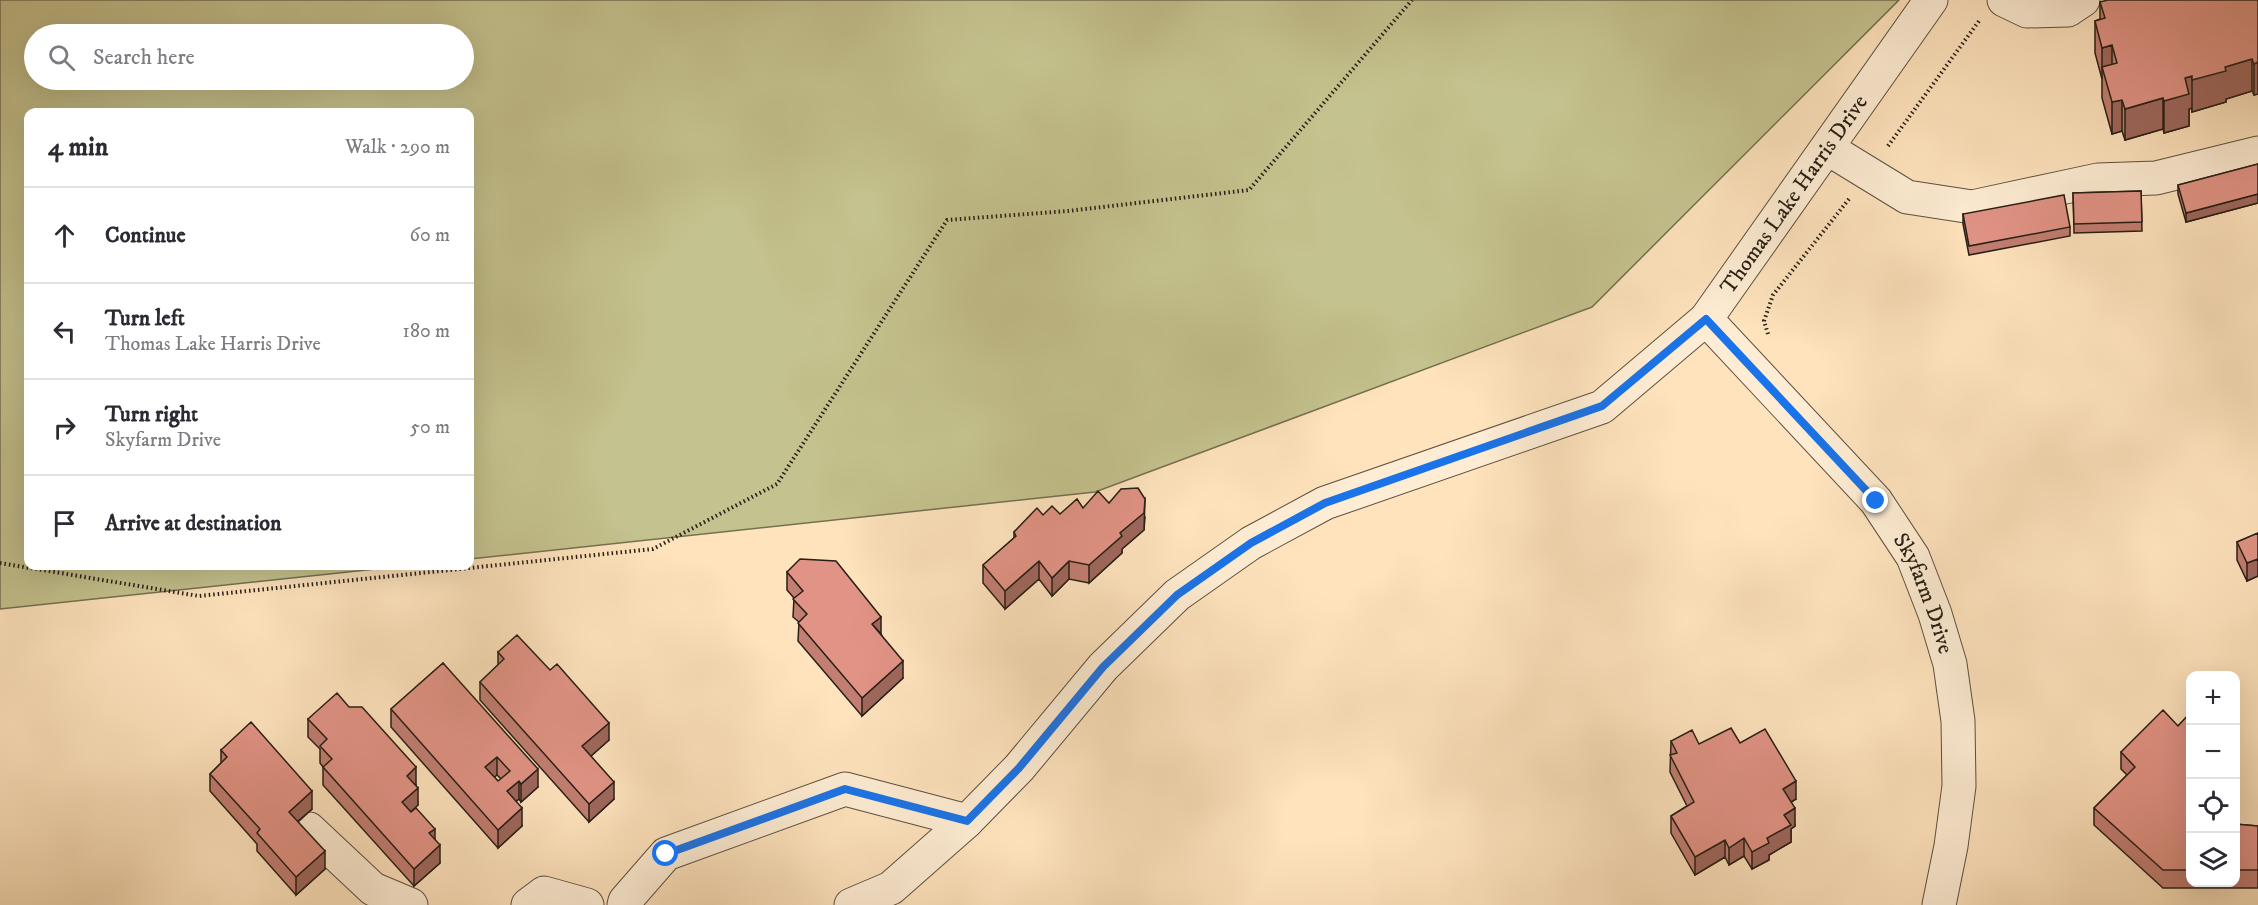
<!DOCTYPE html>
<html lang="en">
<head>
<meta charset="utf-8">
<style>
	body { margin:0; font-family:"IM FELL DW Pica",serif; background:#f7f7f7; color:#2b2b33 }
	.controls { position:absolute; right:18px; bottom:18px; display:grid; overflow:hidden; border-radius:12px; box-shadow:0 6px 24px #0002 }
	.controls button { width:54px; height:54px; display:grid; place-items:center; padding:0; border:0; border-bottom:2px solid #e1e1e2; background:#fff; color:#2b2b33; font:30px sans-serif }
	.stop { position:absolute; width:18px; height:18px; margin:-14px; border:4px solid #1a73e8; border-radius:50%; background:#fff }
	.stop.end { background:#1a73e8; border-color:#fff; box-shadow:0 2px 6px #0008 }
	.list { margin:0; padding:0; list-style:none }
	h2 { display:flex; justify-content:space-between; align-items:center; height:78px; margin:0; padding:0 24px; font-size:26px }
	h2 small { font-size:20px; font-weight:400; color:#7c7c81 }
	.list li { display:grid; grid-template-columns:39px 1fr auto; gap:18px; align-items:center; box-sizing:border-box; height:96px; padding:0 24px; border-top:2px solid #e1e1e2 }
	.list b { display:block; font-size:22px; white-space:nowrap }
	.list p { margin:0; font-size:20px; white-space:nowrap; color:#7c7c81 }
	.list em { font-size:20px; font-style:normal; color:#7c7c81 }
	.icon { flex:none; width:33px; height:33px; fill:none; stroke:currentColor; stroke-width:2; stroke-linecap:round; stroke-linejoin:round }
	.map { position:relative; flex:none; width:2258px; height:905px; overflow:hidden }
	.search { position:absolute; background:#fff; box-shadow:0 6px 24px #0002; left:24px; top:24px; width:450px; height:66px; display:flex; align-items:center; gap:15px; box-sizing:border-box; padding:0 21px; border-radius:33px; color:#7c7c81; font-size:22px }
	.panel { position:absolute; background:#fff; box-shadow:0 6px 24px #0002; left:24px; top:108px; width:450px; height:462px; border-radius:12px }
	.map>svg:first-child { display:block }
	.green { fill:#c4c28e; stroke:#767052; stroke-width:1.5; fill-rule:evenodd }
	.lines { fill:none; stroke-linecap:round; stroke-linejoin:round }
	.minor-casing { stroke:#5e503f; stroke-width:35 }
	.path { stroke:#281f15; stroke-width:4; stroke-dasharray:1.5 3; stroke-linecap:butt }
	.minor { stroke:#feedd4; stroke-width:33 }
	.wall { fill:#c27e72; stroke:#281f15; stroke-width:1.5; fill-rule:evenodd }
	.shaded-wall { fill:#9e675d; stroke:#281f15; stroke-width:1.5 }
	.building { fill:#e19385; stroke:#281f15; stroke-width:1.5; fill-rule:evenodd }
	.route { stroke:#1a73e8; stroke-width:8 }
	.labels { text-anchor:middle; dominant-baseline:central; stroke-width:4.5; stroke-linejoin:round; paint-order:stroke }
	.street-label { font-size:22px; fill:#281f15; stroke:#feedd4 }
</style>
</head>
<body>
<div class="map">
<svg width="2258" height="905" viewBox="0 0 2258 905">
	<rect width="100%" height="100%" fill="#fee3bd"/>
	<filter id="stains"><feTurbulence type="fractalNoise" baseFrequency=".00333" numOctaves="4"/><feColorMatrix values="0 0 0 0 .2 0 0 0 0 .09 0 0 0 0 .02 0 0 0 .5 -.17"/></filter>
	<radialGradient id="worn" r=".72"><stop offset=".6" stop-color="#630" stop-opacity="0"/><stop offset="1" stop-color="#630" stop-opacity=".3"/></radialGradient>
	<path class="green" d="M0,0H1899L1592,307L1095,492L470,559V112H28V566H404L0,609ZM34,34H464V80H34Z"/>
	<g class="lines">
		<g class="minor-casing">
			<g id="minor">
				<path d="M2004,0L2027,11L2068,10L2083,0"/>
				<path d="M1827,148L1907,197L1972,207L2098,180L2156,178L2258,153"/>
				<path id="s1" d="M1706,319L1876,501L1913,557L1935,614L1950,664L1958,721L1959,786L1951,846L1939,905"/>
				<path d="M309,829L373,889L411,905"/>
				<path d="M528,905L544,893L587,905"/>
				<path d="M624,905L625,901L666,854L845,789L967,821"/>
				<path id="s2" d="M851,905L891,888L967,821L1019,768L1103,667L1177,595L1251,543L1325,503L1602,407L1706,319L1931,0"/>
			</g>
		</g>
		<path class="path" d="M1888,146L1979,21
			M1768,334L1764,321L1773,295L1849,199
			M0,563L199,596L653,549L777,484L947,220L1068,211L1249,190L1412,0"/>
		<use href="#minor" class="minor"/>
	</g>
	<path class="wall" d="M2258,0V94L2254,95L2252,91L2226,99V102L2192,112V108L2189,109V126L2164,133L2163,129L2125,140L2122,131L2112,134L2102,98V79L2095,53V21L2100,19V2Z
		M2258,164V203L2186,222L2178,194V185Z
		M2141,191L2142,231L2074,233L2073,193Z
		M1963,214L2070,227V236L1969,255L1963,224Z
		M1109,503L1145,517L1144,530L1122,549V553L1089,583L1069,579L1052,596L1039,579L1005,609L983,583V565L1014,538V532L1043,515L1060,514L1083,508Z
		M2258,533V576L2247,581L2237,560V542Z
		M787,572L881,634L903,678L862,716L798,641L799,622L793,617L794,598L787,590Z
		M498,652L609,740L591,756L614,799L589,822L480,700V682L498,665Z
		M443,663L538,787L521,802L519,799L516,801L522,826L498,848L391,727V709ZM497,775L501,779L498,781L494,777Z
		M2190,714V882H2235V824L2258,826V888H2163L2094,825V808L2127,775L2121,769V752L2178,726Z
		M308,719L416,785L418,805L410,812L435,839L440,863L414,886L323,785V767L320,763V749L308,737Z
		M1671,741L1699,744L1740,743L1796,799L1791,802L1795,826L1791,829V842L1769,855V860L1752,869L1744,856L1729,865L1725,857L1695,875L1671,833V816L1687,806L1670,772Z
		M221,750L312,809L298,822L325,869L296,895L257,851V844L210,791V774L221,763Z"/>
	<path class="shaded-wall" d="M2112,45V76L2102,67V79V48Z
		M2252,59V91L2226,99V102L2192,112V80L2225,67Z
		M2258,62V94L2254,95V64Z
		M2192,76V108L2189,109V126L2164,133V101L2185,78Z
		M2163,98V129L2125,140V109Z
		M2122,100V131L2112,134V102Z
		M2258,194V203L2186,222V213Z
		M1145,499L1144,530L1122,549V553L1089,583V565L1120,533Z
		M2258,559V576L2247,581V563Z
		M1039,561V579L1005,609V591Z
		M1069,561V579L1052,596V578Z
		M881,617V634L872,624Z
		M903,661V678L862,716V698Z
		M609,723V740L582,764V746Z
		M497,757V775L485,785V767Z
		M416,767V785L407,793V776Z
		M538,769V787L521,802V784Z
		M519,781V799L507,808V791Z
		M1796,781V799L1783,807V789Z
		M614,782V799L589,822V804Z
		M418,788V805L402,820V802Z
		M312,791V809L289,829V812Z
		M522,808V826L498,848V830Z
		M1795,808V826L1791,829V842L1769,855V860L1752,869V852L1767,838L1784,815Z
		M435,829V847L429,833Z
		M1744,838V856L1729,865V848Z
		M1725,840V857L1695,875V857Z
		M440,845V863L414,886V869Z
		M325,851V869L296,895V877Z"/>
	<path class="building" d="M2108,0H2258V62L2254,64L2252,59L2225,67L2226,71L2192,80V76L2185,78L2189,94L2164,101L2163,98L2125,109L2122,100L2112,102L2102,67L2117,63L2112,45L2102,48L2095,21L2105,18L2100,2Z
		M2258,164V194L2186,213L2178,185Z
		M2141,191L2142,222L2074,224L2073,193Z
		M2064,195L2070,227L1969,246L1963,214Z
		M1138,488L1145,499L1144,513L1120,533L1122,536L1089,565L1069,561L1052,578L1039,561L1005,591L983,565L1016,536L1014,532L1037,508L1043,515L1052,506L1060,514L1077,499L1083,508L1098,491L1109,503L1121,489Z
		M2258,533V559L2247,563L2237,542Z
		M800,559L836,561L881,617L872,624L903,661L862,698L798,623L807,614L793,599L803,591L787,572Z
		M517,635L550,670L557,664L609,723L582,746L614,782L589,804L480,682L504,659L498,652Z
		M443,663L538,769L521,784L519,781L507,791L522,808L498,830L391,709ZM497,757L510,771L498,781L485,767Z
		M337,693L349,707H362L416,767L407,776L418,788L402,802L411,812L416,808L435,829L429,833L440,845L414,869L323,767L332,759L320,746L327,739L308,719Z
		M2163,710L2178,726L2190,713V870H2163L2094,808L2135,767L2121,752Z
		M251,722L312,791L289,812L325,851L296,877L257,833L260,829L210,774L227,757L221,750Z
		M1731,728L1740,743L1765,729L1796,781L1783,789L1795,808L1784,815L1791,825L1767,838L1769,843L1752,852L1744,838L1729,848L1725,840L1695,857L1671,816L1694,802L1670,755L1677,753L1671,741L1692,730L1699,744Z
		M2235,824L2258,826V870H2235Z"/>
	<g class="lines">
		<path class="route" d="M666,854L845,789L967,821L1019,768L1103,667L1177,595L1251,543L1325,503L1602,406L1706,319L1876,501"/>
	</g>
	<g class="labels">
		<g class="street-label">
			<text stroke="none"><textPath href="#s2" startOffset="1210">Thomas Lake Harris Drive</textPath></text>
			<text stroke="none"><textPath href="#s1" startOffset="354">Skyfarm Drive</textPath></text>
		</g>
	</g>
	<rect width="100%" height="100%" filter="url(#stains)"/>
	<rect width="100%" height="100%" fill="url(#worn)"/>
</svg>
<div class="controls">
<button>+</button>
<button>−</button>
<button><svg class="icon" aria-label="locate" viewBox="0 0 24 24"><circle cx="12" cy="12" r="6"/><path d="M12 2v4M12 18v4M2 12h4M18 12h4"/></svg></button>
<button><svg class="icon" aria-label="layers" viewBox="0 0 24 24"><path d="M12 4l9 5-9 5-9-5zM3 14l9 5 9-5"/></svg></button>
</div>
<div class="stop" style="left:666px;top:854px"></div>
<div class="stop end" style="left:1876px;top:501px"></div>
<div class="search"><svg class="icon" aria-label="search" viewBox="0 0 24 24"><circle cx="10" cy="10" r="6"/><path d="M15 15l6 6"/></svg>Search here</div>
<section class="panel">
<h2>4 min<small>Walk · 290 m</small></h2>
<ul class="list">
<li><svg class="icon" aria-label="ahead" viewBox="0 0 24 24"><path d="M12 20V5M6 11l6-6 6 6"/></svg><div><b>Continue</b></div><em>60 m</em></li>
<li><svg class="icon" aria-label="left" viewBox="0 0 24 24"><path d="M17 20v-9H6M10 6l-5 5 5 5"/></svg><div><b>Turn left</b><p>Thomas Lake Harris Drive</p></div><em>180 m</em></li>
<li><svg class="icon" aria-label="right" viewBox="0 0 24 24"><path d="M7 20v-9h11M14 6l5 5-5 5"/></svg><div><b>Turn right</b><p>Skyfarm Drive</p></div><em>50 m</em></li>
<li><svg class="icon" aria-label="arrive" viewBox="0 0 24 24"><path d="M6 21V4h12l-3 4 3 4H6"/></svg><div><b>Arrive at destination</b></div></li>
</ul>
</section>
</div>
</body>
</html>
